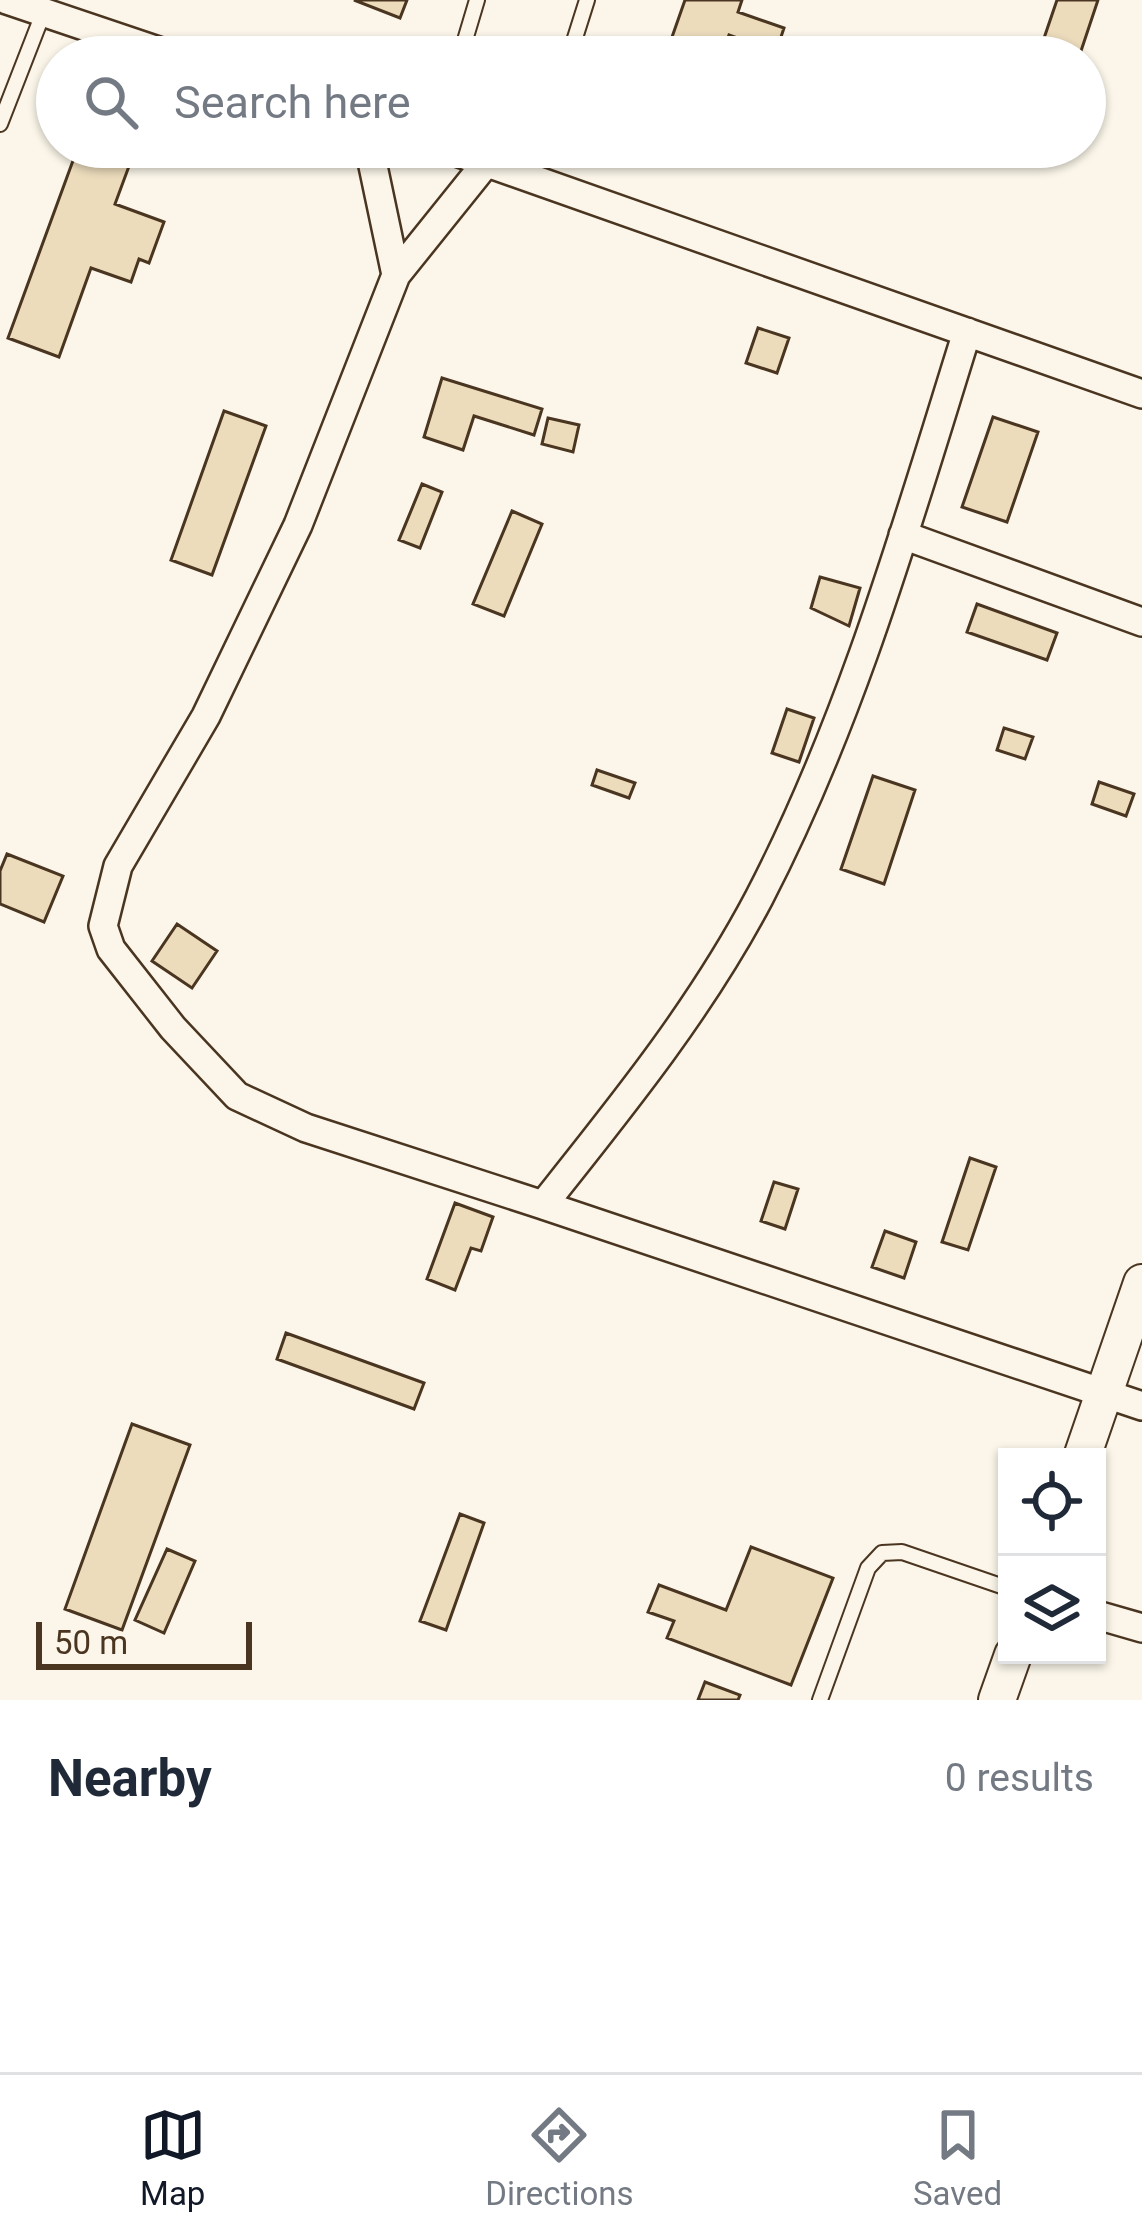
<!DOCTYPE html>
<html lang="en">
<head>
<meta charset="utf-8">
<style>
	body { margin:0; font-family:Roboto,sans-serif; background:#f2f2f3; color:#1f2937 }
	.controls { position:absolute; right:36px; bottom:36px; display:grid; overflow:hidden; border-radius:0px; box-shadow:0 3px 9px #0004 }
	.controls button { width:108px; height:108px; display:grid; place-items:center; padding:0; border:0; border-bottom:3px solid #e0e1e3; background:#fff; color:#1f2937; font:60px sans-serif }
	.scale { position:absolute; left:36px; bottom:30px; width:216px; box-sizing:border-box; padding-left:12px; border:6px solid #4a3520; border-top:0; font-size:33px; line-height:42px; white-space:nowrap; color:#4a3520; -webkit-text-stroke:9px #fbf6e9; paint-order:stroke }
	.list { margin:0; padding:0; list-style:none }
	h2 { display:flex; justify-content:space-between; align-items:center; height:156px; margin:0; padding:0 48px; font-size:51px }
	h2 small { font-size:39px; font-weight:400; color:#747a83 }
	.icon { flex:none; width:66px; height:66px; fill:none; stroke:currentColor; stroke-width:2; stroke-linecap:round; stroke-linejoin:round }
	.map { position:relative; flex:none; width:1142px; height:1700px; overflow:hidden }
	.search { position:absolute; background:#fff; box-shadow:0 3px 9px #0004; left:36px; right:36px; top:36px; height:132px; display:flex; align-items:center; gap:30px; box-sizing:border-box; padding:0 42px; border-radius:66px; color:#747a83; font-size:45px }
	.sheet { height:372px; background:#fff }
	nav { display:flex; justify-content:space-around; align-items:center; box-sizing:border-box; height:168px; border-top:3px solid #e0e1e3; background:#fff; font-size:33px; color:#747a83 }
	nav a { display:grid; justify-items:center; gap:6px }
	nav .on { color:#111827 }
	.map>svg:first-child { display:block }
	.building { fill:#ecdcbc; stroke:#4a3520; stroke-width:3 }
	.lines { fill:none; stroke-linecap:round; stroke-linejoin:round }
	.lane-casing { stroke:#4a3520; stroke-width:18 }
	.street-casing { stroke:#4a3520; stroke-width:32 }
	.secondary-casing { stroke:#4a3520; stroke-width:40 }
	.lane { stroke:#fbf6e9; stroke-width:14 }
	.street { stroke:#fbf6e9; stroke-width:27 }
	.secondary { stroke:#fbf6e9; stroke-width:36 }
</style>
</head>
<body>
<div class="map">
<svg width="1142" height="1700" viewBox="0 0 1142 1700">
	<rect width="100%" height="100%" fill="#fbf6e9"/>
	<path class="building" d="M354,0H407L400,18Z
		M685,0H742L738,12L784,28L776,52L729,35L721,57H665Z
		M1057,0H1098L1079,57L1041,47Z
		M783,42L821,56L820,57H778Z
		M78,147L135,150L115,204L164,222L149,263L139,259L131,282L91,268L59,357L8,338Z
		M758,328L789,338L777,373L746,363Z
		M442,378L542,409L534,435L474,416L463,450L424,437Z
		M224,411L266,426L212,575L171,560Z
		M993,417L1038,432L1007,522L962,507Z
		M548,418L579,425L573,452L542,444Z
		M422,484L442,492L420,548L399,540Z
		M512,511L542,524L504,616L473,604Z
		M820,577L860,588L849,626L811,608Z
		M977,604L1057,633L1047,660L967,632Z
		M787,709L814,718L799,762L772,753Z
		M1004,728L1033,737L1025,759L997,750Z
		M597,770L635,783L629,798L592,785Z
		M873,776L915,790L884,884L841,869Z
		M1099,782L1134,794L1126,816L1092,804Z
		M7,854L63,876L44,922L0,904V871Z
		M177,924L217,951L192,988L152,961Z
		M970,1158L996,1167L968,1250L942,1242Z
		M774,1182L798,1189L785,1229L761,1221Z
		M455,1203L493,1217L481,1251L471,1248L455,1290L427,1279Z
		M885,1231L916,1242L904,1278L872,1267Z
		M286,1333L424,1383L414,1409L277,1359Z
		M132,1424L190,1445L122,1630L65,1609Z
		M460,1514L484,1523L446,1630L420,1621Z
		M751,1547L833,1578L791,1685L667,1638L674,1621L648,1612L659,1585L726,1610Z
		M167,1549L195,1561L164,1633L135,1620Z
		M705,1682L740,1695L738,1700H698Z"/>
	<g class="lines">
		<g class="lane-casing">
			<path id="lane" d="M460,57L477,0
				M569,57L587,0
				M0,124L44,11
				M531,179L541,147
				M820,1700L868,1568L882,1553L902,1552L1007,1588"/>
		</g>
		<g class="street-casing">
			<path id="street" d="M7,0L176,57
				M369,147L396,275
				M442,147L1142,394
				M486,163L396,275L298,525L206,716L118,866L103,926L111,949L173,1028L237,1096L306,1128L543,1205
				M967,332C907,524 852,719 759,898C700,1010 621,1107 543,1205L1142,1406
				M903,535L1142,622
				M1097,1615L1142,1628"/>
		</g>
		<g class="secondary-casing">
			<path id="secondary" d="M1082,1457L1142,1283
				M997,1700L1013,1655"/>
		</g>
		<use href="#lane" class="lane"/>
		<use href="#street" class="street"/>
		<use href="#secondary" class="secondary"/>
	</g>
</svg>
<div class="controls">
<button><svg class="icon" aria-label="locate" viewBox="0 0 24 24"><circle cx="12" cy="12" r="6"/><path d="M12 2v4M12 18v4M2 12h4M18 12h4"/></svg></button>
<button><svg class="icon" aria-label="layers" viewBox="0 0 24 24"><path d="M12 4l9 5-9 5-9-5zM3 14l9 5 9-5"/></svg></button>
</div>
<div class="scale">50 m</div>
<div class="search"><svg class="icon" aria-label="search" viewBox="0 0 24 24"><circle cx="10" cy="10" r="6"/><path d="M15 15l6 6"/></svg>Search here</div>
</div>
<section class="sheet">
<h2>Nearby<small>0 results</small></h2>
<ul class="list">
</ul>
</section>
<nav>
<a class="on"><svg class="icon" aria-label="map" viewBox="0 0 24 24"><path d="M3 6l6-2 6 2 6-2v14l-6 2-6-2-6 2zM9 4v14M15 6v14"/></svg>Map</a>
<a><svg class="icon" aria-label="directions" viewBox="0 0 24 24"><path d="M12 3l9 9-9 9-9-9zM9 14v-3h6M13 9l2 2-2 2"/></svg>Directions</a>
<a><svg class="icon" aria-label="saved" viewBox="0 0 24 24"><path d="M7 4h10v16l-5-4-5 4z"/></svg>Saved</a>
</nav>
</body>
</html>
